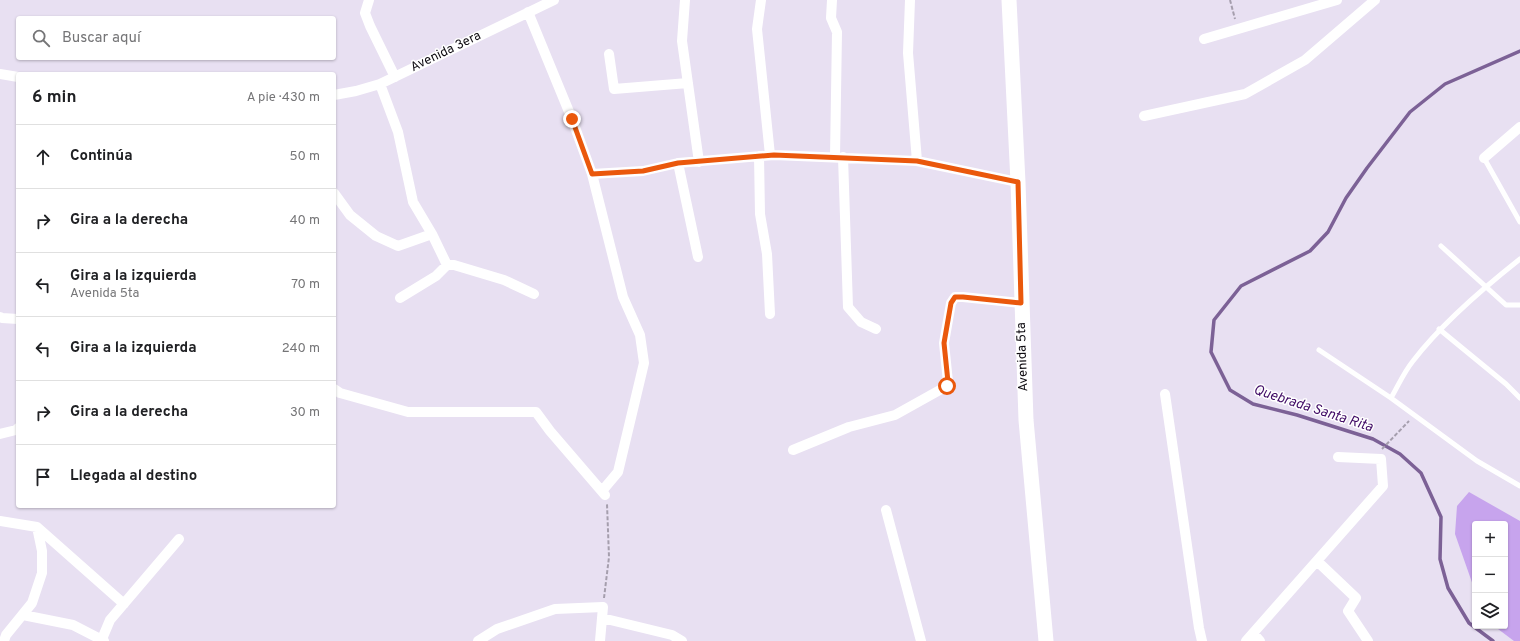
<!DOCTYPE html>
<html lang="es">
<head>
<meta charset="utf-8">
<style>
	body { margin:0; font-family:Overpass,sans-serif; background:#f2f2f2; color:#202124 }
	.controls { position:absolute; right:12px; bottom:12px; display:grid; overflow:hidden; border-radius:4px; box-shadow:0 1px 3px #0004 }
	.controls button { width:36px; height:36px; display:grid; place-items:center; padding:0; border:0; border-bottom:1px solid #e0e0e0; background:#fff; color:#202124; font:20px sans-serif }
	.stop { position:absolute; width:12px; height:12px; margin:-9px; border:3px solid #ea580c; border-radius:50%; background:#fff }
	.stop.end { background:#ea580c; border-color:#fff; box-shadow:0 1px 4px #0008 }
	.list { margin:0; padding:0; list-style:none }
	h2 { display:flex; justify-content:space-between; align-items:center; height:52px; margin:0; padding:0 16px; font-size:17px }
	h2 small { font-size:13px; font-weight:400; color:#757577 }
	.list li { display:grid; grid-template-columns:26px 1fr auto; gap:12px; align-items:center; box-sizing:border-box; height:64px; padding:0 16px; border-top:1px solid #e0e0e0 }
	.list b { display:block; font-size:15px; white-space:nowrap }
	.list p { margin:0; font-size:13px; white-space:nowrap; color:#757577 }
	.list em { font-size:13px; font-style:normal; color:#757577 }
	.icon { flex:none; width:22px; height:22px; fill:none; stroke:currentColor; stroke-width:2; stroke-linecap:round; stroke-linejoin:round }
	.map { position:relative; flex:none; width:1520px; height:641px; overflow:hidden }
	.search { position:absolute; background:#fff; box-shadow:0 1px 3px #0004; left:16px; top:16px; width:320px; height:44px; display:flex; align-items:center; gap:10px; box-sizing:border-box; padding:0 14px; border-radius:4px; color:#757577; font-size:15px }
	.panel { position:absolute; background:#fff; box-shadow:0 1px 3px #0004; left:16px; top:72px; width:320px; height:436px; border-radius:4px }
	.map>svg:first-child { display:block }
	.pitch { fill:#c7a4ed }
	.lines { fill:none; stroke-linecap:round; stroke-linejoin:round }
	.stream { stroke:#7c6196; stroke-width:3.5 }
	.path { stroke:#a59ead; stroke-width:2; stroke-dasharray:4 2; stroke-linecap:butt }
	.lane { stroke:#fff; stroke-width:5 }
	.street { stroke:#fff; stroke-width:10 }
	.secondary { stroke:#fff; stroke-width:15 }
	.route { stroke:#ea580c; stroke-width:5 }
	.labels { text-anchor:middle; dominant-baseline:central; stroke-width:3; stroke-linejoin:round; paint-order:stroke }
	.street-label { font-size:13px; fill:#0f0c12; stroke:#fff }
	.water-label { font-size:14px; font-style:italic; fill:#410c66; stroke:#fff }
</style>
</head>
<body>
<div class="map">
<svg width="1520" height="641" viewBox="0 0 1520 641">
	<rect width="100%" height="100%" fill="#e8e0f2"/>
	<path class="pitch" d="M1469,492L1520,521V641H1514L1494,626H1505V524H1475V591L1455,534L1457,506Z"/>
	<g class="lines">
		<path class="stream" d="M1493,641L1469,623L1448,588L1440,559L1441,517L1421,473L1400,454L1373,439L1297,415L1253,404L1230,390L1211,352L1214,320L1241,286L1310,251L1328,232L1346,198L1367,168L1410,112L1445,84L1520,51"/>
		<path class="path" d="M1230,0L1235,19
			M1382,449L1409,421
			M604,598L609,557L607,504"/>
		<path class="lane" d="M1484,158L1520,222
			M1441,246L1506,305H1520
			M1439,329L1506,384L1520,398
			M1319,350L1391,398L1477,461L1520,486
			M1391,398C1398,386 1404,372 1413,361C1442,323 1482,289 1520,259"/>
		<path class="street" d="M369,0L365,13L370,26L395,77
			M685,0L682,41L699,162
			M761,0L757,29L770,155
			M832,0L831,18L837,32L835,157
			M910,0L908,53L917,161
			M528,12L572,119L592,174L623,297L640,335L644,363L618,472L602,491
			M1204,39L1337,0
			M609,54L614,89L688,83
			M0,74L18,77
			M380,84L398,132L413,202L432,234L447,265
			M334,95L356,91L380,84L554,0
			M1144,116L1245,94L1305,60L1375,0
			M759,156L760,214L767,254L770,314
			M843,157L848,307L861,322L876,329
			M1484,158L1520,127
			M678,163L698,257
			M592,174L643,171L678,163L774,155L917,161L1018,182
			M334,193L350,215L376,236L398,246L432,234
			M400,298L436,276L447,265H454L504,280L534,294
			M0,317L2,318L18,319
			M334,389L340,393L408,412H536L550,431L605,495
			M1165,394L1199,628L1202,641
			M0,434L16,430L18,428
			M793,450L849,427L895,415L947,386L948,382L944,343L951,303L955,297H963L1021,303
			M886,510L921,641
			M0,521L37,527L124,604
			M1317,561L1356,598L1348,611L1368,641
			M23,615L73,625L104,641
			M602,618L672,635L682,641
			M1253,633L1260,641
			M102,639L110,620L179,539
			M4,641L6,635L32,603L42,573V551L37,527
			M478,641L497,629L555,609L603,607L600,641
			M1246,641L1383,486L1381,459L1338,457"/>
		<path class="secondary" d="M1009,0L1018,182L1026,420L1046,641"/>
	</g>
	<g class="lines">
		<path class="route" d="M572,119L592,174L643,171L678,163L774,155L917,161L1018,182L1021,303L963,297H955L951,303L944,343L948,382L947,386"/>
	</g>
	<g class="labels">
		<g class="street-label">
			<text transform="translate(446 52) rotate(-26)">Avenida 3era</text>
			<text transform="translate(1023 357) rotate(-92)">Avenida 5ta</text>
		</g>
		<g class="water-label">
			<text transform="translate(1313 409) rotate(18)">Quebrada Santa Rita</text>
		</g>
	</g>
</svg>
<div class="controls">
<button>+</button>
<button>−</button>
<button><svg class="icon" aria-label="layers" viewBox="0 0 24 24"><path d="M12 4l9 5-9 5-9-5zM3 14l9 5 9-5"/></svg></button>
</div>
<div class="stop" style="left:947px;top:386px"></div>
<div class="stop end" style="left:572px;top:119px"></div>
<div class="search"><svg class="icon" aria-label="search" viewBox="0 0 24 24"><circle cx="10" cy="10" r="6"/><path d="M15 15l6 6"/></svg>Buscar aquí</div>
<section class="panel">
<h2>6 min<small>A pie · 430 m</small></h2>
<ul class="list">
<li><svg class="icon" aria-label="ahead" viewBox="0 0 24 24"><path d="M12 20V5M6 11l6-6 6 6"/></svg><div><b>Continúa</b></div><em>50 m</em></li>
<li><svg class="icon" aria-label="right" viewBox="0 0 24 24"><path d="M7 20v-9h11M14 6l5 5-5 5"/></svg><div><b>Gira a la derecha</b></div><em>40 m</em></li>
<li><svg class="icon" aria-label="left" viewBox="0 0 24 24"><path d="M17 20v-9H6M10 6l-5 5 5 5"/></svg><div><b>Gira a la izquierda</b><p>Avenida 5ta</p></div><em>70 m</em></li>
<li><svg class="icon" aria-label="left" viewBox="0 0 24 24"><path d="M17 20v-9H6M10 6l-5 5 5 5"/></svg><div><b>Gira a la izquierda</b></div><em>240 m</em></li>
<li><svg class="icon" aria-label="right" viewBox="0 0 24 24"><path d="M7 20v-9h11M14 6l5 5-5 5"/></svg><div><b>Gira a la derecha</b></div><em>30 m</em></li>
<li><svg class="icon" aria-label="arrive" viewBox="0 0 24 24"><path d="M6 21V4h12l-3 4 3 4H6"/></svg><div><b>Llegada al destino</b></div></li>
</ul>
</section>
</div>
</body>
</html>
